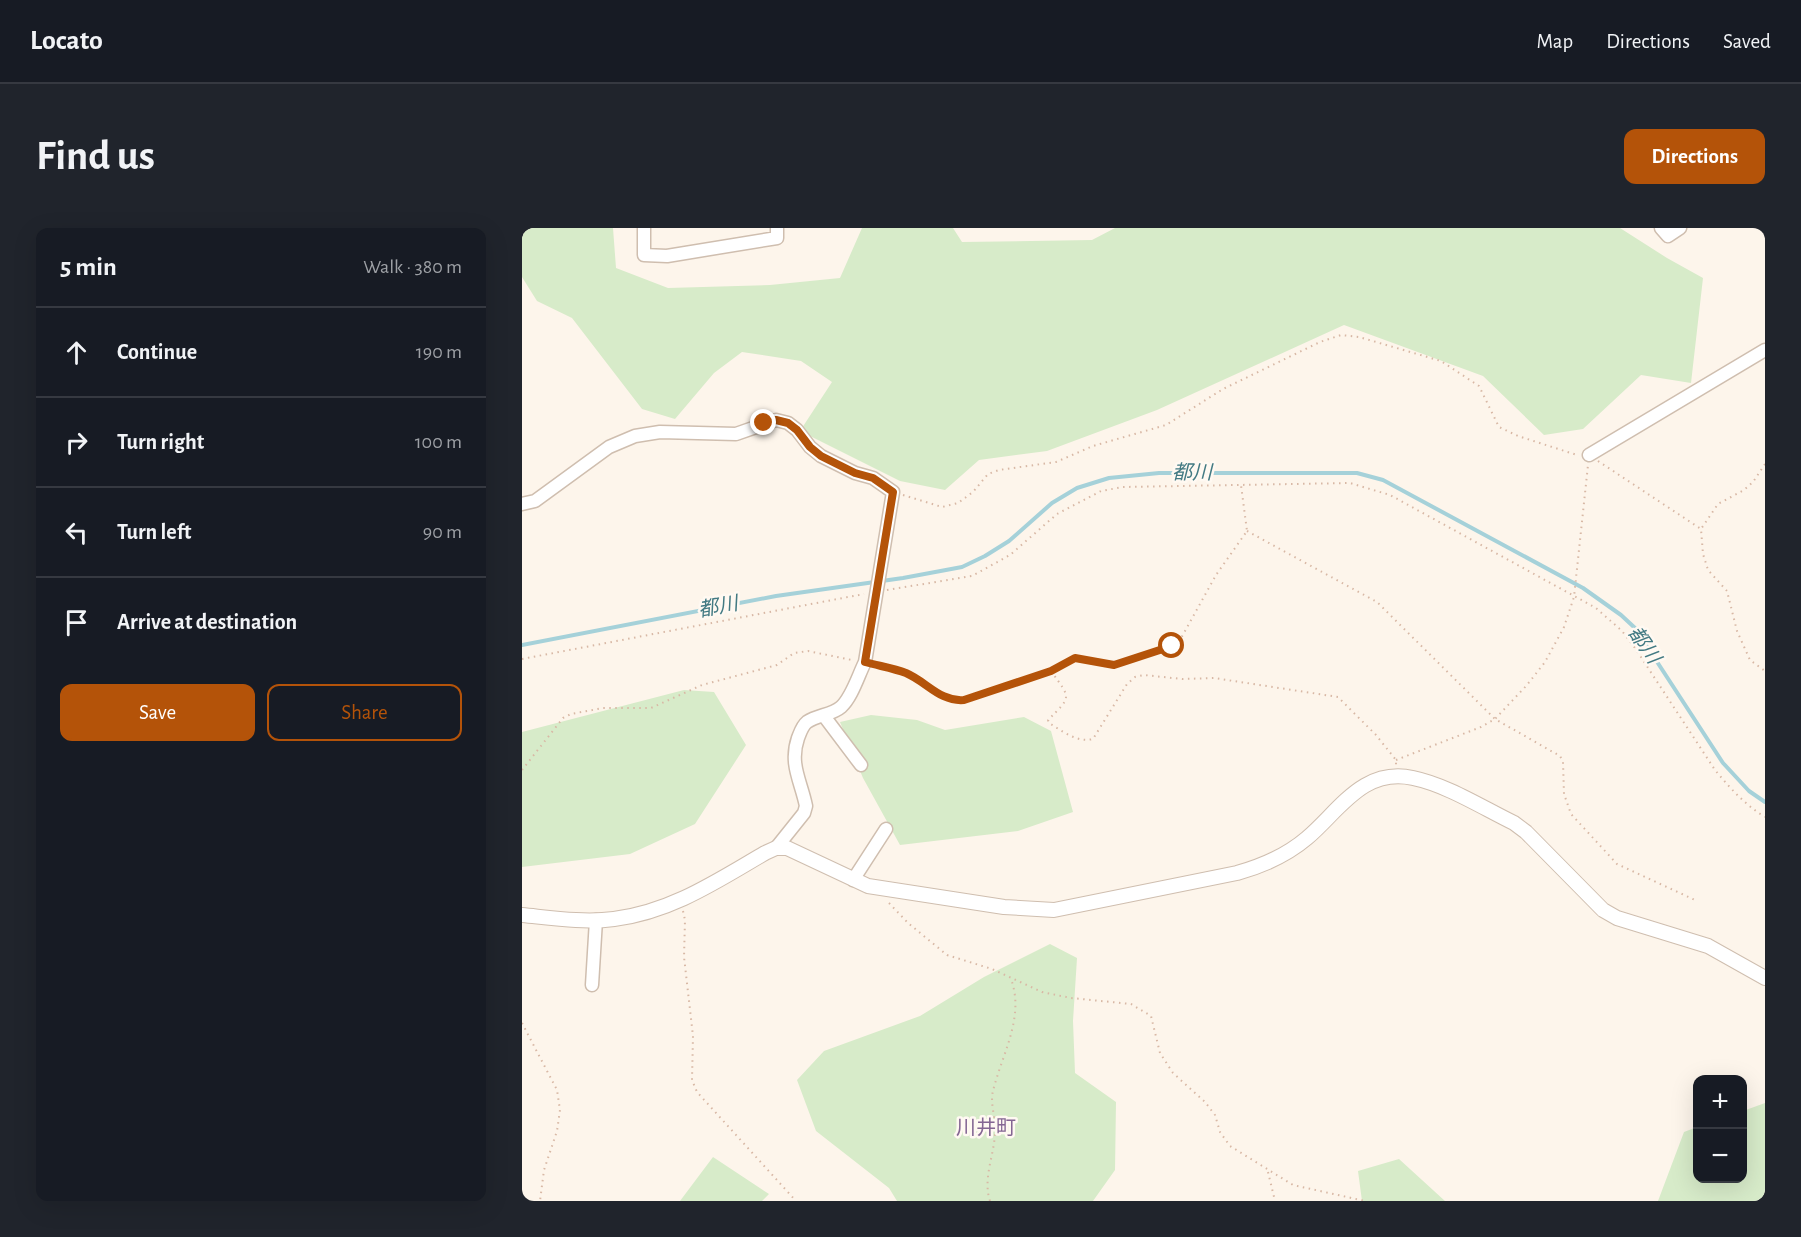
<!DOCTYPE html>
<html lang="en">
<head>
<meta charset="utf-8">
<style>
	body { margin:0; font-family:"Alegreya Sans","Noto Sans JP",sans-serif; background:#20242c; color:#f1f3f6 }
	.controls { position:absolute; right:18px; bottom:18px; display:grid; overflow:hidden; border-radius:12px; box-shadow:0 6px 24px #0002 }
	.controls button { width:54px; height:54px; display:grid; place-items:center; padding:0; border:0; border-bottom:2px solid #363941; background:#171b24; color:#f1f3f6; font:30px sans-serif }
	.stop { position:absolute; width:18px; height:18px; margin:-14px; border:4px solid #b45309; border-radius:50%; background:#fff }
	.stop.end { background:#b45309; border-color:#fff; box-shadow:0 2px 6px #0008 }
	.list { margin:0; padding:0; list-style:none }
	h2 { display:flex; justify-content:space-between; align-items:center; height:78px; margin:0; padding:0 24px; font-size:26px }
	h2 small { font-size:20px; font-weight:400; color:#9ea1a6 }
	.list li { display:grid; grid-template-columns:39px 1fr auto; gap:18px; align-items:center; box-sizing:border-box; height:90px; padding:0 24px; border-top:2px solid #363941 }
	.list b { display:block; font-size:22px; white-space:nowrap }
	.list em { font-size:20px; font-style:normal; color:#9ea1a6 }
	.actions { display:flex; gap:12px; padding:18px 24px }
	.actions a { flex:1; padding:14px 0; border:2px solid #b45309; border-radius:12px; text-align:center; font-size:21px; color:#b45309 }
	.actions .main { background:#b45309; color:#fff }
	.icon { flex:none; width:33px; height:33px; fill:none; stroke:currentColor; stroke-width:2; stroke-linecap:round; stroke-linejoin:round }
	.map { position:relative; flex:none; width:1243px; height:973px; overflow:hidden; border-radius:12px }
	header { display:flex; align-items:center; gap:36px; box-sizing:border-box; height:84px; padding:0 30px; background:#171b24; border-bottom:2px solid #363941 }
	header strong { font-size:28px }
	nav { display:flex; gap:33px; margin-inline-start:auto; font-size:21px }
	.intro { display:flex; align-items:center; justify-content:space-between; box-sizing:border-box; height:144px; padding:0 36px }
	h1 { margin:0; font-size:42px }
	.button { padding:15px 27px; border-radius:12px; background:#b45309; color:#fff; font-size:21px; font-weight:700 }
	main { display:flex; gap:36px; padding:0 36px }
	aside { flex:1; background:#171b24; border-radius:12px; box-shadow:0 6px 24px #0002 }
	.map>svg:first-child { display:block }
	.green { fill:#d7ebc9 }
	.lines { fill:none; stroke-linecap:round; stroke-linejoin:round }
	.stream { stroke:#a5d1d9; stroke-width:4 }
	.minor-casing { stroke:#cfbeaf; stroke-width:15 }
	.tertiary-casing { stroke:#cfbeaf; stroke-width:16 }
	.path { stroke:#d8b8a5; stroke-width:2; stroke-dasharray:1.5 4.5; stroke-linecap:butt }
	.minor { stroke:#fff; stroke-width:12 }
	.tertiary { stroke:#fff; stroke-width:14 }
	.route { stroke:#b45309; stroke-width:8 }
	.labels { text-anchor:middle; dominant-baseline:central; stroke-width:5; stroke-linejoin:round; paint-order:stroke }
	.water-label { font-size:20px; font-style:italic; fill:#437a83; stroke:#fff9f2 }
	.neighbourhood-label { font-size:20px; fill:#846693; stroke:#fff9f2 }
</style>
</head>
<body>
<header>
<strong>Locato</strong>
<nav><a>Map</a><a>Directions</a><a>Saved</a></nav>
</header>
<div class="intro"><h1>Find us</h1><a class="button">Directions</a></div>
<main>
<aside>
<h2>5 min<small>Walk · 380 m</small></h2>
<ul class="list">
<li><svg class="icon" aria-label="ahead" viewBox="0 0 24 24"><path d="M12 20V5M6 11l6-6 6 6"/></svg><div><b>Continue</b></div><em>190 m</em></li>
<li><svg class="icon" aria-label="right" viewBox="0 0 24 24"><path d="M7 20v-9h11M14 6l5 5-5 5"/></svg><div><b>Turn right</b></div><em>100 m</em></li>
<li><svg class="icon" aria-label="left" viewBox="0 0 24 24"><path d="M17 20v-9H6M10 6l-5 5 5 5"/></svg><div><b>Turn left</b></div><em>90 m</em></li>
<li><svg class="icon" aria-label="arrive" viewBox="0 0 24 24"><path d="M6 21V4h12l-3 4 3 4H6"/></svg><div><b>Arrive at destination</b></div></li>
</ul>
<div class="actions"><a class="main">Save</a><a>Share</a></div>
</aside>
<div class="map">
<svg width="1243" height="973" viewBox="0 0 1243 973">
	<rect width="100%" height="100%" fill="#fdf5eb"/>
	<path class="green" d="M0,0H91L94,40L146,60L248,57L318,50L340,0H431L440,14L570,12L593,0H1098L1145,30L1181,50L1169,155L1119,147L1061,201L1022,207L961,148L822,97L635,182L525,223L457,232L423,262L378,253L278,203L310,154L279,133L220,124L192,145L153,191L120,181L50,90L15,73L0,49Z
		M162,462L192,464L224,517L173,596L108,626L0,639V504Z
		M349,487L395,492L423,502L502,489L529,503L551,584L496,603L378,617L341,550L318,494Z
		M528,716L555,730L551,793L553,845L594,874L593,942L571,973H375L367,960L294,903L275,852L302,823L398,788L462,749Z
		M1243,875V973H1136L1162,904L1175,899L1176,950H1220L1221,883Z
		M191,929L247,966L240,973H158Z
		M877,931L923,973H840L836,943Z"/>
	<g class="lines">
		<path class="stream" d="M0,417L254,368L381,350L440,339L463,328L487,313L530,275L555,260L587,250L637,245H835L861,252L1061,360L1099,387L1113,400L1201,535L1227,563L1243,574"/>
		<g class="minor-casing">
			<path id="minor" d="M122,0V27L145,28L255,10V0
				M1139,0L1146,8L1158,0
				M1067,227L1243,122
				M0,276L13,273L87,219L113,208L138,204L214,206L254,192L266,195L275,202L288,219L299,228L333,245L351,250L371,264L343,434C336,448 330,469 319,479C310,487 295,487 285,494C280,498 278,505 276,510C267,536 279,553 284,578L282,585L254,620
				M302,488L339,537
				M331,652L364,601
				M70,757L74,692"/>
		</g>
		<g class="tertiary-casing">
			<path id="tertiary" d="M0,687C30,690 62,695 92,691C149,684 195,653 243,625L254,620H265L346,658L482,679L532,682L715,645C740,638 764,628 785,610C817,583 841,539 891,550C925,557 961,580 992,595L1004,604L1081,682L1095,690L1186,718L1243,750"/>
		</g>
		<path class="path" d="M1076,233L1179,301
			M1243,236L1231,254L1222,262L1196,276L1179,301L1181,326L1186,342L1205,363L1215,403L1228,432L1243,443
			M381,267L420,279L436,275L451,264L466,246L477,242L534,234L571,218L644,197L701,161L798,114L819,107L837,109L919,133L957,158L977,199L996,208L1055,227
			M725,303L855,374L973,491L1038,528L1041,534L1042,566L1049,586L1095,636L1173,672
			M365,362L450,348L488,327L535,286L579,263L601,259L828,255L868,267L1074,380L1100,403L1113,420L1193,542C1208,560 1223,577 1243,589
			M0,431L342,366
			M353,437C364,440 377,442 386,446C406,456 419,474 442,472L529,443L553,431L592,437L650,418L658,412L694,347L725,303L719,257
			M529,443C549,471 550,468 526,492L527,495C540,503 555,515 571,511L605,456L613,449L622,447L660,451L692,450L816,469L854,507L874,532V537
			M874,532L959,499L973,491L1005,457L1023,434L1042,399L1052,369L1066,237
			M0,542L41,490L49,486L81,480H129L180,457L255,437L272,425L286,423L330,432
			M367,675L386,695L425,727L470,741L520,764L549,770L609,776L629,788L638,825L651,845L683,874L693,887L698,904L708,918L771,957L843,973
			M161,683L163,692L162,729L171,808L170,852L175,864L274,973
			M0,795L35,862L38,882L35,903L22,942L18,973
			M746,944L753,973
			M468,973C460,949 474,924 473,900C473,888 468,874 471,863C480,826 503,789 489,751"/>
		<use href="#minor" class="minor"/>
		<use href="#tertiary" class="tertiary"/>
	</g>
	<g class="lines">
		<path class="route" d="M242,195L254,192L266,195L275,202L288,219L299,228L333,245L351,250L371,264L343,434C357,438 371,440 384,445C405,454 418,474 442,472L529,443L553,430L592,437L650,418"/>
	</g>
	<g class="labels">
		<g class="water-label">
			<text x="670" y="245">都川</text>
			<text transform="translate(196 379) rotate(-11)">都川</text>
			<text transform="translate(1122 417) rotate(55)">都川</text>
		</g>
		<g class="neighbourhood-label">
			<text x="464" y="900">川井町</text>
		</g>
	</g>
</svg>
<div class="controls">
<button>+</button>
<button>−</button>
</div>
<div class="stop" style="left:650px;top:418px"></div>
<div class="stop end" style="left:242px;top:195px"></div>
</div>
</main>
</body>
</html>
